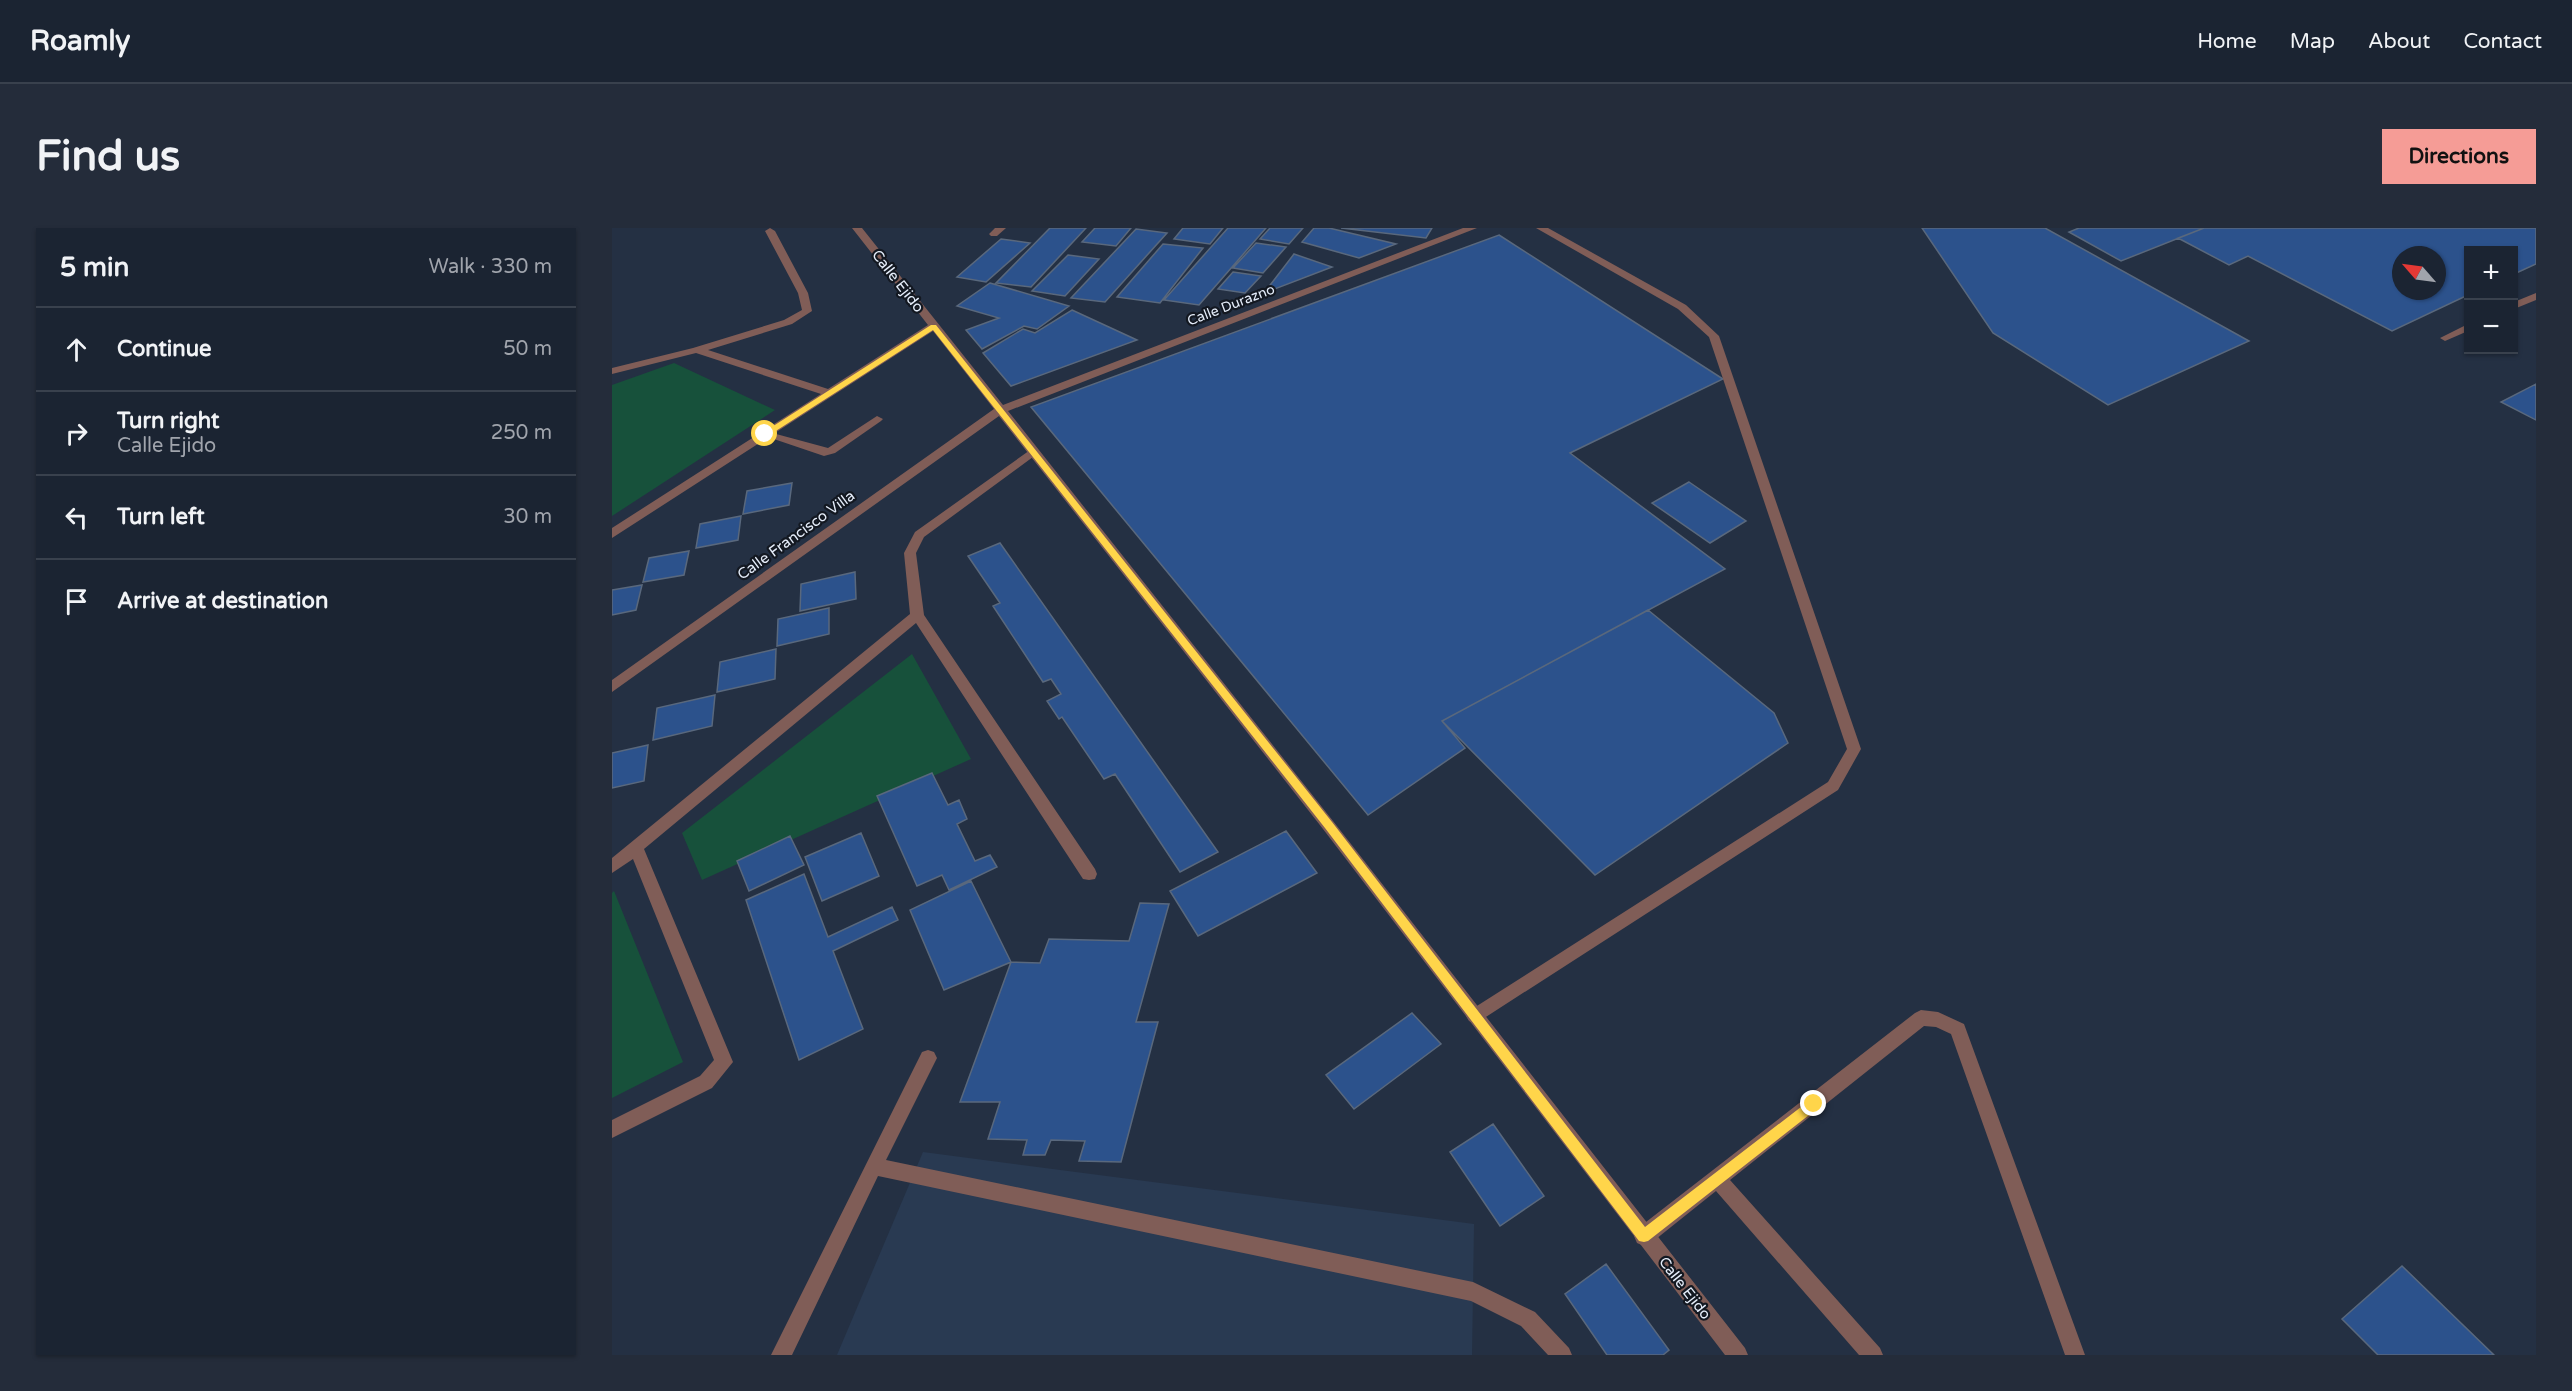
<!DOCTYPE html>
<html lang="en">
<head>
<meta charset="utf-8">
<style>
	body { margin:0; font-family:"Varela Round",sans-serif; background:#242c3a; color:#f1f3f6 }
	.controls { position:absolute; right:18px; top:18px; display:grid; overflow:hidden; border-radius:0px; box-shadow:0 2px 4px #0004 }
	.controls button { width:54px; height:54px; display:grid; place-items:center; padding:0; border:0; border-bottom:2px solid #39414d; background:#1b2432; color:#f1f3f6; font:30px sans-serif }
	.compass { position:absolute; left:1780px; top:18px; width:54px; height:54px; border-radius:50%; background:#1b2432; box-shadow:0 2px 4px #0004; rotate:298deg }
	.stop { position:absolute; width:18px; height:18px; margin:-14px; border:4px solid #ffd54a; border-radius:50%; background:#fff }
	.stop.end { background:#ffd54a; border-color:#fff; box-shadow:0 2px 6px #0008 }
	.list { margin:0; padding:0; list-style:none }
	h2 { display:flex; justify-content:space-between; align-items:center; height:78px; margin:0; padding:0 24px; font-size:26px }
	h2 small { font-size:20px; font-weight:400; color:#a0a4ac }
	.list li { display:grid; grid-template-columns:39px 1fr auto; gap:18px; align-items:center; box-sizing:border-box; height:84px; padding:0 24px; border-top:2px solid #39414d }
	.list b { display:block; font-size:22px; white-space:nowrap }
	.list p { margin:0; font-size:20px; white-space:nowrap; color:#a0a4ac }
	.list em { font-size:20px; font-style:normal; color:#a0a4ac }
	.icon { flex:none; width:33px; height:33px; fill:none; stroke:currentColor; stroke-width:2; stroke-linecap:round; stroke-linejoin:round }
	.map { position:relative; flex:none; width:1924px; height:1127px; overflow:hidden; border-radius:0px }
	header { display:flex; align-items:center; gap:36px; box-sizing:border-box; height:84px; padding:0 30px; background:#1b2432; border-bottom:2px solid #39414d }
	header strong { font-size:28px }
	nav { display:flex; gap:33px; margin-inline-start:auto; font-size:21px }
	.intro { display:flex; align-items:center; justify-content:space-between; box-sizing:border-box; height:144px; padding:0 36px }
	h1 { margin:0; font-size:42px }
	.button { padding:15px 27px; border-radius:0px; background:#f59c96; color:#111; font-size:21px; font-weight:700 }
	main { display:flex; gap:36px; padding:0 36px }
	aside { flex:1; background:#1b2432; border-radius:0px; box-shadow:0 2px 4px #0004 }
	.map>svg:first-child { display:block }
	.built { fill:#293a52 }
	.green { fill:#17513b }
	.building { fill:#2c528c; stroke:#59687d; stroke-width:1.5; fill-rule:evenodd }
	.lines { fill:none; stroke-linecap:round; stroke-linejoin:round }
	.lane { fill:#805d57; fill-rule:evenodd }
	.street { fill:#805d57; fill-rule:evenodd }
	.route { fill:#ffd54a }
	.labels { text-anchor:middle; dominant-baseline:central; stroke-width:4.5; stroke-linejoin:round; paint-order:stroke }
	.far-street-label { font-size:14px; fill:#e5edfa; stroke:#131821 }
	.street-label { font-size:15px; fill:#e5edfa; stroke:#131821 }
</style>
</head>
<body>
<header>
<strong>Roamly</strong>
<nav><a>Home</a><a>Map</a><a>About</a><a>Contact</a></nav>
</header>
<div class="intro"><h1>Find us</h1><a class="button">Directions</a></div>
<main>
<aside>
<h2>5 min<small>Walk · 330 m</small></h2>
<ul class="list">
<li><svg class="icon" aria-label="ahead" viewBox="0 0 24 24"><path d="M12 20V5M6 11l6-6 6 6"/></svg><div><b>Continue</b></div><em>50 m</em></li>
<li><svg class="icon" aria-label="right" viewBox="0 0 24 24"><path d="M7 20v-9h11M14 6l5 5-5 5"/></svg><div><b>Turn right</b><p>Calle Ejido</p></div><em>250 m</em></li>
<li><svg class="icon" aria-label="left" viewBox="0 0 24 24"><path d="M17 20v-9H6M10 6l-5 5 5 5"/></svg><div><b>Turn left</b></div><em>30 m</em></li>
<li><svg class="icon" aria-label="arrive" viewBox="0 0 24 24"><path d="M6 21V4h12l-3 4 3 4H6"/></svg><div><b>Arrive at destination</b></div></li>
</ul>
</aside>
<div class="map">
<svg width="1924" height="1127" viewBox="0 0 1924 1127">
	<rect width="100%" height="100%" fill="#243043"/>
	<path class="built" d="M311,924L862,996L860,1127H225Z"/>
	<path class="green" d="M62,135L163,182L0,288V157Z
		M300,426L359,531L90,652L70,605Z
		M2,663L71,834L0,870V665Z"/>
	<path class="building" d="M438,0H474L419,59L384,55Z
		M483,0H519L504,18L470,14Z
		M571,0H611L598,16L562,11Z
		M616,0H654L587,77L552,72Z
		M658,0H691L677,16L648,11Z
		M702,0H717L784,16L747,30L690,14Z
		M729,0H820L814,10Z
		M1310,0H1433L1637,113L1496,177L1381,105Z
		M1467,0H1592L1509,33L1457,4Z
		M1592,0H1924V36L1902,46V22H1856V67L1780,103L1636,28L1617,37L1566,10ZM1789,27H1825V63H1789Z
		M524,1L555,5L493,74L459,70Z
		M887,7L1111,151L958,225L1113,341L830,493L853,520L756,587L419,179Z
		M389,11L418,15L374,54L345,49Z
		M644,15L674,19L651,45L621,40Z
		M551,16L591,20L548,75L505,69Z
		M682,26L720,39L652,65Z
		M456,27L487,31L453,68L420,63Z
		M621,44L649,48L633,65L606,61Z
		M378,55L457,78L425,101L412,98L370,121L354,102L387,90L345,78Z
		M460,82L525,112L399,158L371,125L411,101L423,105Z
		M1924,156V192L1889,174Z
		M1077,254L1134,293L1098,315L1040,275Z
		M180,255L177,277L131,286L135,263Z
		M129,288L126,312L84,320L88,296Z
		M388,315L606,624L568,644L503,546L492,551L450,489L447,491L435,473L449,466L439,451L431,454L381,378L388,375L356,328Z
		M77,323L72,347L31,354L37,330Z
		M243,344L244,371L188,383L189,356Z
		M30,357L24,382L0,387V362Z
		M217,380V406L165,418L166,391Z
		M1036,382L1162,485L1176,515L983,647L830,493Z
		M164,421L163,451L105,464L108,434Z
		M103,467L100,498L41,512L45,480Z
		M36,517L32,553L0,560V525Z
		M320,545L336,577L347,572L355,591L345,596L363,633L378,627L385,639L337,662L330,647L305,658L265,568Z
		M674,603L705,645L586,708L558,663Z
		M249,605L267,648L210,673L193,629Z
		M178,608L192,637L137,663L125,633Z
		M192,646L216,709L280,679L286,692L221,723L251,801L187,832L134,672Z
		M359,653L399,734L332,762L298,682Z
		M528,675L557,676L524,794H546L509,934L467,933L473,913L439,912L433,927H411L415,912L376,911L388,874H348L399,734L428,735L437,711L517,713Z
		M800,785L829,816L742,881L714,847Z
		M881,896L932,968L888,998L838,924Z
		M994,1036L1057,1122L1051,1127H995L953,1066Z
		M1790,1038L1882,1127H1766L1730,1091Z"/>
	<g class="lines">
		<path class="lane" d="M924,0H936L1074,77L1107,108L1249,521L1226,562L863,796L857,793L854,788L857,783L1216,554L1235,521L1097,109L1066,81Z
			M1924,65V72L1902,81V74Z
			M1856,96V103L1833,113L1828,110Z
			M265,188L271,191L269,193L223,225L212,228L147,206L153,203L216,220Z
			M421,220L427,224L425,226L312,309L304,325L312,387L483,641L485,646L483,651L477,652L471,651L304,395L32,621L121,834L100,860L0,910V892L88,848L102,832L21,631L0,645V630L298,386L292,325L303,304Z
			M1309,782L1326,784L1352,796L1473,1127H1453L1339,806L1324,799L1312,798L1118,952L1268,1120L1271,1127H1247L1104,963L1039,1015L1032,1018L1025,1015L1022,1008L1025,1001L1303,785Z
			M316,822L322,824L325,830L274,932L861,1054L923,1084L957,1120L960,1127H936L909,1098L859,1073L266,948L180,1127H159L310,824Z"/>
		<path class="street" d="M158,0L163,3L196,65L200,83L180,96L96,122L216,161L316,97L240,0H250L391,177L851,0H865L396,183L721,593L1133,1120L1136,1127H1113L711,601L387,188L0,464V452L382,181L321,103L0,310V300L209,166L84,125L0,146V140L81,120L172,92L190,82L186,65L153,3Z
			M383,0H394L385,8H379L377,6Z"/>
	</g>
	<path class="route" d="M319,97H324L720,594L1033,999L1198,872H1206V880L1036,1013L1032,1014L1027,1013L713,600L321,102L156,208L149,206Z"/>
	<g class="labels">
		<g class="far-street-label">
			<text transform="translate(619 77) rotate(-21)">Calle Durazno</text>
		</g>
		<g class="street-label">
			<text transform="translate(286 53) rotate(52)">Calle Ejido</text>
			<text transform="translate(184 307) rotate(-36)">Calle Francisco Villa</text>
			<text transform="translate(1073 1060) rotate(52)">Calle Ejido</text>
		</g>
	</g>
</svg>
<div class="controls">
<button>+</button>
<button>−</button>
</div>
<svg class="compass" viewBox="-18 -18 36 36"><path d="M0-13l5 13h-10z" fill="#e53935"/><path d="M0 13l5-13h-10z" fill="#a0a4ac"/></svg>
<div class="stop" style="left:153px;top:206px"></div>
<div class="stop end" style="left:1202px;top:876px"></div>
</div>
</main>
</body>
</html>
